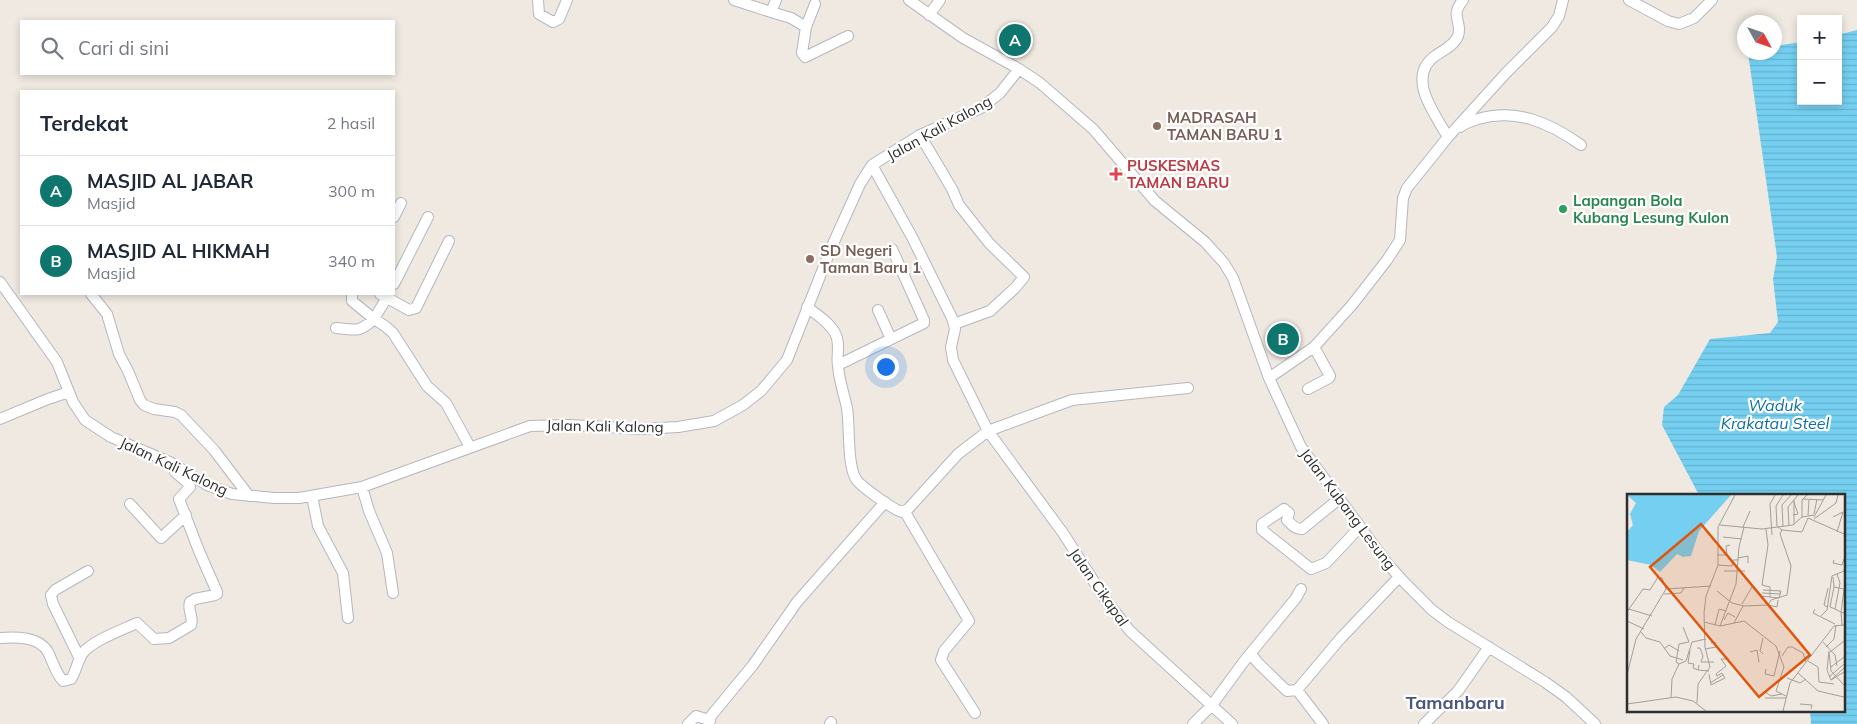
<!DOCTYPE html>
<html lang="id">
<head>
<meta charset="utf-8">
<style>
	body { margin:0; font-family:Mulish,sans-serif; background:#f2f2f3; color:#1f2937 }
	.controls { position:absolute; right:15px; top:15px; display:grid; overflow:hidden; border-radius:0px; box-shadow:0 2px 8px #0003 }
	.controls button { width:45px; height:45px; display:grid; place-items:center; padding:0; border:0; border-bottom:1px solid #e0e1e3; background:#fff; color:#1f2937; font:25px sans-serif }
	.compass { position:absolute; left:1737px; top:15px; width:45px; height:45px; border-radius:50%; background:#fff; box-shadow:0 2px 8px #0003; rotate:130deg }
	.you { position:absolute; left:885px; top:366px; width:18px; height:18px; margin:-12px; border:4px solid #fff; border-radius:50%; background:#1a73e8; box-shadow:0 0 0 8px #1a73e833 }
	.badge { display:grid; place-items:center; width:32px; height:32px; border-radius:50%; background:#0f766e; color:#fff; font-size:16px; font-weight:700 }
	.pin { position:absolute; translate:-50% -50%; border:2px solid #fff; box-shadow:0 1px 5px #0006 }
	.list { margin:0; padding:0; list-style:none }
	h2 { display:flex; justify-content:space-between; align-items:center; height:65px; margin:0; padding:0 20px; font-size:21px }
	h2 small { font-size:16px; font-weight:400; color:#747a83 }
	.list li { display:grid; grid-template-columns:32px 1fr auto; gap:15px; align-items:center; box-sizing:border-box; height:70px; padding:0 20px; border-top:1px solid #e0e1e3 }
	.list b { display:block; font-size:19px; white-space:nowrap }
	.list p { margin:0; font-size:16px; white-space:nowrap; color:#747a83 }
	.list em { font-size:16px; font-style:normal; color:#747a83 }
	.icon { flex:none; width:28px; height:28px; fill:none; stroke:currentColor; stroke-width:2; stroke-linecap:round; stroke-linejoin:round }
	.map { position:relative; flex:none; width:1857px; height:724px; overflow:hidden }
	.search { position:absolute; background:#fff; box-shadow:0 2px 8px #0003; left:20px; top:20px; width:375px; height:55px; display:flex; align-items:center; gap:12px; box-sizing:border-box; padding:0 18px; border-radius:0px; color:#747a83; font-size:19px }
	.panel { position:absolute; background:#fff; box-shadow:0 2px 8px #0003; left:20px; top:90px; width:375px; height:205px; border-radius:0px }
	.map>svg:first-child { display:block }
	.water { fill:url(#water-rules) }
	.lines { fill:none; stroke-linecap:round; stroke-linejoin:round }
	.minor-casing { stroke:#b4b7c1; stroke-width:12 }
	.minor { stroke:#fff; stroke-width:10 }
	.education-dot { fill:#8d6e63; stroke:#fff; stroke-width:2 }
	.health-dot { fill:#e0444e; stroke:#fff; stroke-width:2 }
	.leisure-dot { fill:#2e9e5b; stroke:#fff; stroke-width:2 }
	.labels { text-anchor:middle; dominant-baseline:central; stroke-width:4.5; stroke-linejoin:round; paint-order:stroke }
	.education-label { font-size:15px; font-weight:bold; fill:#785e54; stroke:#fff; text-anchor:start }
	.street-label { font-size:15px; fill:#2e2e2e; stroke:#fff }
	.health-label { font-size:15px; font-weight:bold; fill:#be3a42; stroke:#fff; text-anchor:start }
	.leisure-label { font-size:15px; font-weight:bold; fill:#27864d; stroke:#fff; text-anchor:start }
	.water-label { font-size:16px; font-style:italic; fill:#0d6fa3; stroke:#fff }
	.quarter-label { font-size:18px; font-weight:bold; fill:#4d5680; stroke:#fff }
	.inset-road { fill:none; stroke:#a29e99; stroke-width:1 }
	.view { fill:#df570e; fill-opacity:0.15; stroke:#df570e; stroke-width:2.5 }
	.inset-edge { fill:none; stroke:#2e2e2e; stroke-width:2.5 }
</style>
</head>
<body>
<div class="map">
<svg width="1857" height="724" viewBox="0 0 1857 724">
	<defs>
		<pattern id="water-rules" width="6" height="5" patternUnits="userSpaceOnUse" patternTransform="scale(1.25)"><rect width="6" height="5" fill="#75cff0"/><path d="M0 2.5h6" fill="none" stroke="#66b2ce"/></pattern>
	</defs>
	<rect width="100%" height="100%" fill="#efe9e1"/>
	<path class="water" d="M1857,30V724H1811L1810,710H1843V495H1699L1662,425L1664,407L1678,395L1710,339L1770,333L1778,322L1773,279L1777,257L1748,53L1774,52L1775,46L1801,42V101H1838V35Z"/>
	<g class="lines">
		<g class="minor-casing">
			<path id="minor" d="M538,0L539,14L553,22L559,19L567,0
				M734,0L771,12L776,0
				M909,0L963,38L1019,69L1040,83L1093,129L1155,201L1205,242L1224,263L1233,278L1269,378L1301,447L1387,563L1403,581L1432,610L1448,622L1545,682L1566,697L1595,724
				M1629,0L1668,21L1679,24L1694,18L1712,0
				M771,12L791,18L806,27L802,53L805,57L848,36
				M929,15L940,0
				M806,27L815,4
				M1460,127C1465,123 1472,121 1478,119C1517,108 1550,123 1581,145
				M920,135L952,189L959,205L989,243L1024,277L1015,288L990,311L954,324
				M1448,137C1434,113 1406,77 1435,56C1443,50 1454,46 1458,36C1463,21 1449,17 1463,0
				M872,165L912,237L952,318L955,329L951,347L953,360L988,431L1063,533L1105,599L1130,631L1232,724
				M394,217L401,203
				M0,282L57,362L73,402L85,420L111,437L172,463L207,485L232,494L274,498H299L362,487L530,426L569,425L642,429L678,427L714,421L743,405L761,391L787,360L832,246L860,184L872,165L920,135L981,108L1000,93L1019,69
				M394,284L428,217
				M91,294L107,314L119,354L128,371L140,400L144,405L154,409L175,412L181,415L214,450L249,496
				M352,294V301L374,319L389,294
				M380,294L409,310L416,308L449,241
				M807,307C816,314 829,322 835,333C841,344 836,355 838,366C839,380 844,394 847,408C850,426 847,465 856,479C860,486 894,510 902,512L908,509L958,454L988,431L1072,400L1188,388
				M878,310L891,339
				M336,328C355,330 359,333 374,319L385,326L393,333L427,386L446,403L470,447
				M838,365L924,323V320L892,249
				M1269,378L1314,347L1352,305L1387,260L1400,240L1403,198L1407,188L1448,137L1506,73L1552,27L1559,16L1563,0
				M1308,389L1329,378L1330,376L1314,347
				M0,419L48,399L69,392
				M362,487L369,511L387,553L393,593
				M312,496L318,526L343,573L348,618
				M1339,499L1302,529C1296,530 1291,524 1287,520L1289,513L1284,509L1262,524V530L1311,569L1326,563L1360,527
				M130,504L161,538L186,515
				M905,512L969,621L944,651L941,660L975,713
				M0,638C15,637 39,636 48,652C53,662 55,672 63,681L71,679C76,672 77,662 82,654C91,641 122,630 137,623L154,639L169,638L191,625C194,617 187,610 190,602L195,599L215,595L217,594V592L199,551L179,499L190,487L189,484L175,472
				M1251,654L1258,663L1287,691L1297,690
				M80,659L53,604L51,595L55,590L88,571
				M688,724L696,716L709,720
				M709,724L711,716L753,665L797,602L885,502
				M830,724L831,722
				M1193,724L1212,705L1245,660L1296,598L1301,589
				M1323,724L1297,690L1340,639L1399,577
				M1424,724L1458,691L1489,647"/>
		</g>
		<use href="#minor" class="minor"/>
	</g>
	<g class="education-dot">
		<circle cx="1157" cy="126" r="5"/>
		<circle cx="810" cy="259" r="5"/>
	</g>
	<path class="health-dot" d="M1113.5 166.5h5v5h5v5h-5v5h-5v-5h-5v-5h5z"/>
	<circle class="leisure-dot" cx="1563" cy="209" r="5"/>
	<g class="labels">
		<g class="education-label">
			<text x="1167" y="117">MADRASAH<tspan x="1167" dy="17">TAMAN BARU 1</tspan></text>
			<text x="820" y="250">SD Negeri<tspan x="820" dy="17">Taman Baru 1</tspan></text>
		</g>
		<g class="street-label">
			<text transform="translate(939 128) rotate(-29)">Jalan Kali Kalong</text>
			<text transform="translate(605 426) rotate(1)">Jalan Kali Kalong</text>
			<text transform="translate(174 466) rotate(25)">Jalan Kali Kalong</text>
			<text transform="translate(1348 509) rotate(53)">Jalan Kubang Lesung</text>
			<text transform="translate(1099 587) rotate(55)">Jalan Cikapal</text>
		</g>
		<g class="health-label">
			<text x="1127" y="165">PUSKESMAS<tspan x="1127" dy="17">TAMAN BARU</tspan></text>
		</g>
		<g class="leisure-label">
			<text x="1573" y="200">Lapangan Bola<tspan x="1573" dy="17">Kubang Lesung Kulon</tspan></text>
		</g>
		<g class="water-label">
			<text x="1775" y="405">Waduk<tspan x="1775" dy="18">Krakatau Steel</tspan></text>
		</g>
		<g class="quarter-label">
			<text x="1455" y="702">Tamanbaru</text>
		</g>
	</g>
	<g transform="translate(1627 494)">
		<rect width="218" height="218" fill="#efe9e1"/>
		<path d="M0,1H104L72,37L64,62L56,63L50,60L33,78L24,71L0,66V38L6,31L3,20L9,9Z" fill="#75cff0"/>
		<path class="inset-road" d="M156,1L149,12L150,32L155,36L175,38L181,24L217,40M176,5L196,6M187,20L190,5M166,21L171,20L167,8M181,21L182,6M175,23V6L180,1M187,23L199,1M206,23L216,18L210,38M187,25L209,9L211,1M167,30V6M93,31L135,35L166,31L175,23L187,21M156,32L155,11L164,1M162,32L161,13L171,1M116,33L123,17M139,35L141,51L135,91L143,93V103M145,41L143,10L148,1M96,43L115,45M90,61H100L99,52L103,51M111,64L121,62V69M207,66L206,69L215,71L217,65M91,71L105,72L106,66H111M97,77H118M210,80L213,89L208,115L214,118L215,131M206,83L207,93L217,95M207,93L203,113L208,115M39,95L84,92M217,96L214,118L217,119M90,97L105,109L117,112L141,111L144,106L160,101L164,72L153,40L155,36M135,99L153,100M37,100L54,99L57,94M134,102L152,104L154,97L136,96M115,110L125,93M141,111L150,113L151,106M200,113L197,111L201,94M188,115L186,119L208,130M0,118L2,115L25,122M194,122L200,116L205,82L217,77M97,126L101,119L108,123M0,127L17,135M77,128L93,132L117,127L149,152L157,173L149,197L159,202M107,129L116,112M88,131L92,115L99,117M93,132L109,90L112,53L117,33M56,133L62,148M14,138L19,144L33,148L43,162L56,166M196,148L208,161L210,172M199,153L207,145L209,131M38,154L42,151L52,157M70,154H73L76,162L74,168H87M78,155L89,153L88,148L84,149M63,156L61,169L67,170L66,174L71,176M202,157L200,176L204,186L217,178M123,158L130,156L132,168M202,158L204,177L217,191M203,158L217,147M136,160L133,157L136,144M155,162L161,153H165L176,159L179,168M181,167L191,173L192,188L207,190M52,170L59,167L65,148L79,145M72,171L71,176L82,177M204,173L217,163M139,175L138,180L147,182L153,157M171,179L191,197L217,203M82,180L84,191L98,184L95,179L90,182M0,181L9,145L39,95L35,84L31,83L23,96L16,95L2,115M90,182L89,180L99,172L94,165H102M202,183L217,170M160,184L173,189L179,185M204,186L217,174M83,189L96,181M138,198L144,202L155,200M44,204L45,185L52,170L49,168L52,150L62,148M138,204H159M70,209L71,190L83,173L78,153L77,119L79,102L91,71V33L108,1M0,210L49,203L66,207L79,217M173,210L185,211L184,215M156,217L163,189L207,132L217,131"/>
		<path class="view" d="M74,30L183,161L132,203L23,73Z"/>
		<rect width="218" height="218" class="inset-edge"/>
	</g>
</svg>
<div class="controls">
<button>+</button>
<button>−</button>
</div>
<svg class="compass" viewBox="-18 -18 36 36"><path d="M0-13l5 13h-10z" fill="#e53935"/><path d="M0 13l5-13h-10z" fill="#747a83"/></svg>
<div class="you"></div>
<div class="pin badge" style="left:1015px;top:40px">A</div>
<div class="pin badge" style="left:1283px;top:339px">B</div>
<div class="search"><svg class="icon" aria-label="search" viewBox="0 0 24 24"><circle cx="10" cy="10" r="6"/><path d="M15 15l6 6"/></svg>Cari di sini</div>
<section class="panel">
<h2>Terdekat<small>2 hasil</small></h2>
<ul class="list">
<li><span class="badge">A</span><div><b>MASJID AL JABAR</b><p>Masjid</p></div><em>300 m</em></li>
<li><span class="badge">B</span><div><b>MASJID AL HIKMAH</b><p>Masjid</p></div><em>340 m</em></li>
</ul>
</section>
</div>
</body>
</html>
